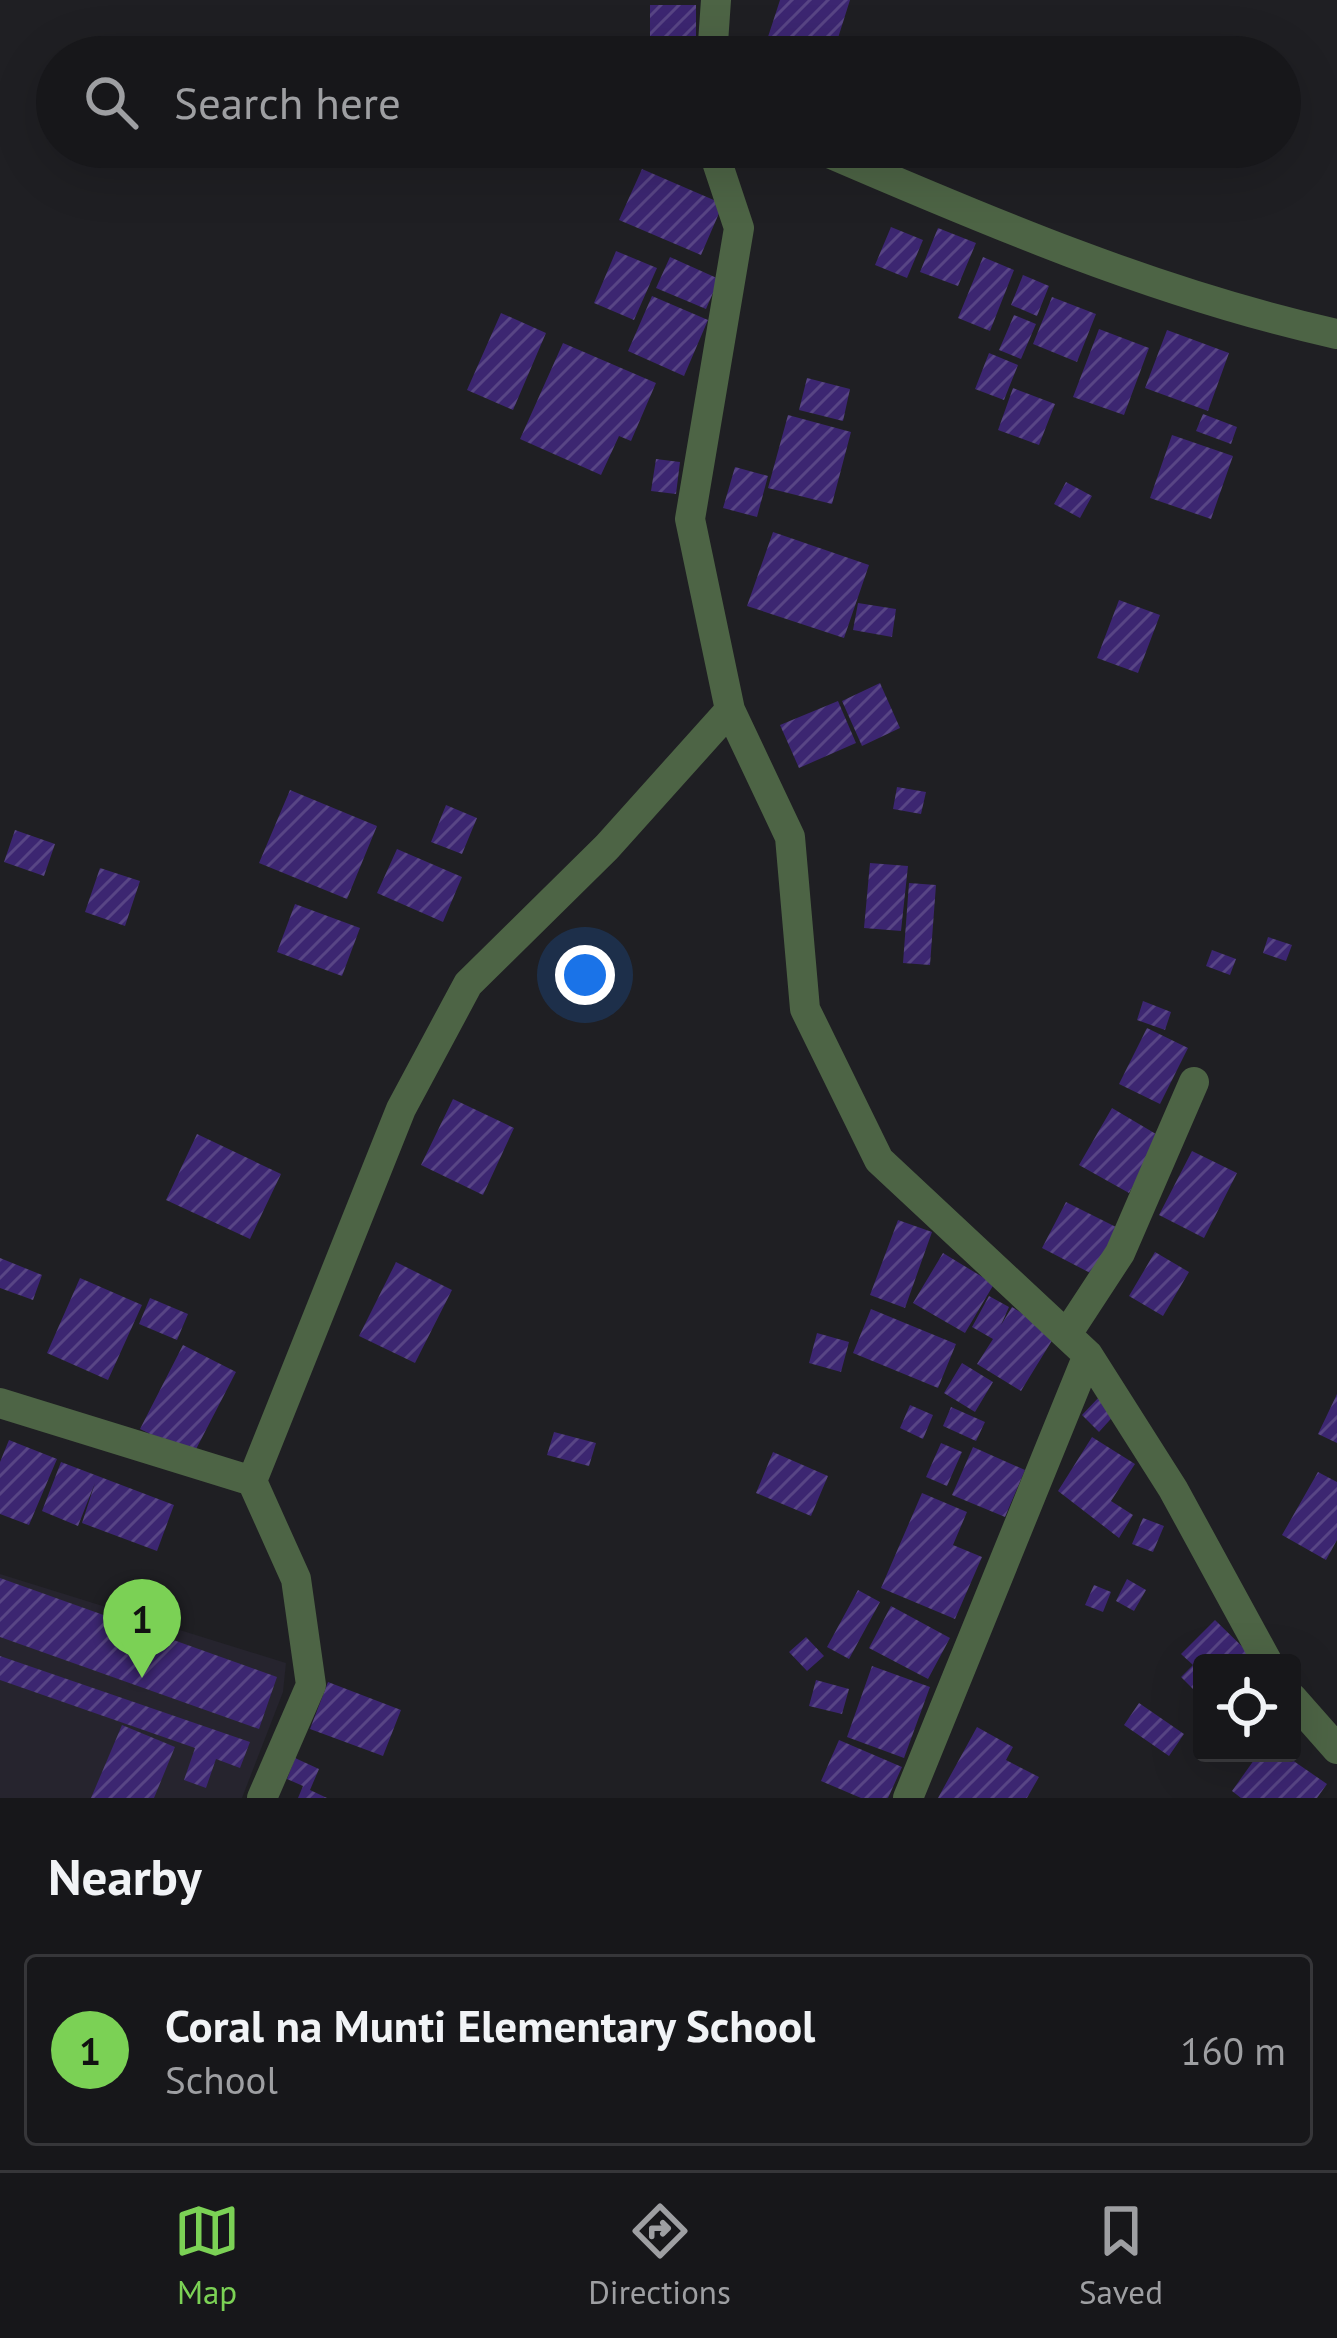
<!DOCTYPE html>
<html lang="en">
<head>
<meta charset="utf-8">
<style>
	body { margin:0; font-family:"PT Sans",sans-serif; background:#202023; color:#f1f3f6 }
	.controls { position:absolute; right:36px; bottom:36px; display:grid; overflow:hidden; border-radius:12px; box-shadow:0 12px 48px #0002 }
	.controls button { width:108px; height:108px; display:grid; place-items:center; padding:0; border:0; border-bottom:3px solid #363639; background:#17171a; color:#f1f3f6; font:60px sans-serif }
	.you { position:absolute; left:585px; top:975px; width:42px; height:42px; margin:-30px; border:9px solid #fff; border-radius:50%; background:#1a73e8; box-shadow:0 0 0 18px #1a73e833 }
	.badge { display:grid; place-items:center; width:78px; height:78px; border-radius:50%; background:#7bd155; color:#111; font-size:39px; font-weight:700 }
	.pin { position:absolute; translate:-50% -99px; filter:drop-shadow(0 3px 6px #0008) }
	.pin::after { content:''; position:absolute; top:63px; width:42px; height:36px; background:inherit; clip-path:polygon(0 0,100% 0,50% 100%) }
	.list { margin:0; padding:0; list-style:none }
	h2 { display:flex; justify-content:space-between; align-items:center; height:156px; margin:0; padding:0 48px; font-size:51px }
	h2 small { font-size:39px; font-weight:400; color:#9e9fa2 }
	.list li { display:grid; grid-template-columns:78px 1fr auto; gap:36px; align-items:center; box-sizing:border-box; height:192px; margin:0 24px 24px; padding:0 24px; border:3px solid #363639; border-radius:12px }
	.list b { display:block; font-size:45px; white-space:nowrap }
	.list p { margin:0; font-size:39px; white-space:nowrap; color:#9e9fa2 }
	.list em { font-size:39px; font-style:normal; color:#9e9fa2 }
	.icon { flex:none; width:66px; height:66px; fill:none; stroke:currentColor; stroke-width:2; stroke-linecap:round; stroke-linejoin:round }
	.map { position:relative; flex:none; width:1337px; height:1798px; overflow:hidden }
	.search { position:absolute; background:#17171a; box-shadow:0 12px 48px #0002; left:36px; right:36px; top:36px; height:132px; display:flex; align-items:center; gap:30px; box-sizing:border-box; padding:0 42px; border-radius:66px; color:#9e9fa2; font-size:45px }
	.sheet { height:372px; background:#17171a }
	nav { display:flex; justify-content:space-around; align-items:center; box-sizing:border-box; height:168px; border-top:3px solid #363639; background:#17171a; font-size:33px; color:#9e9fa2 }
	nav a { display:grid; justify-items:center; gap:6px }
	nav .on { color:#7bd155 }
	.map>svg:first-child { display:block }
	.built { fill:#26242e }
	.building { fill:url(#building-hatch) }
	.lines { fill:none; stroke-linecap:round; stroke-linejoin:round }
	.minor { stroke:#4d6445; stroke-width:30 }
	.tertiary { stroke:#4d6445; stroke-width:30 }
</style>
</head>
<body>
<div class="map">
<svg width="1337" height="1798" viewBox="0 0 1337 1798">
	<defs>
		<pattern id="building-hatch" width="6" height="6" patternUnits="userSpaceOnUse" patternTransform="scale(3)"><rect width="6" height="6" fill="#3c2671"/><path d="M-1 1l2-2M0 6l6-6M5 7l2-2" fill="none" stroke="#584585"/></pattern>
	</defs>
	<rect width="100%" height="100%" fill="#1f1f23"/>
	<path class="built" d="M0,1574L286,1663L283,1692L242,1798H0Z"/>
	<path class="building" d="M780,0H850L832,57H799L765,46Z
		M650,5H696V57H650Z
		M593,147H661L656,159L637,151L631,164Z
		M642,169L723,204L701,255L619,220Z
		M891,227L923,240L907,278L875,265Z
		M938,228L976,243L958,286L920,272Z
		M616,251L657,268L634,320L594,303Z
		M670,257L719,279L706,309L656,288Z
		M983,257L1014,270L990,331L958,318Z
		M1023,275L1049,286L1037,316L1011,305Z
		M652,296L708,320L684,376L628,351Z
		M1052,297L1096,314L1077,362L1033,344Z
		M501,313L546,333L513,410L467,390Z
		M1014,315L1036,324L1021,359L999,350Z
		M1099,329L1149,348L1124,415L1073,397Z
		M1167,330L1229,353L1208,411L1145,388Z
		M563,343L656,383L631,441L619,436L601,475L520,439Z
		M989,353L1018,365L1004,400L975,389Z
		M807,378L850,389L843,421L799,410Z
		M1013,388L1055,404L1039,445L998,430Z
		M1203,414L1237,427L1231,444L1196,431Z
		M788,415L851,432L832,504L768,488Z
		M1172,435L1233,456L1211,519L1150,498Z
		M656,459L680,462L676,494L651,491Z
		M735,467L768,476L757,517L723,508Z
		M1066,482L1092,496L1080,518L1054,504Z
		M773,532L869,565L844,638L747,606Z
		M1119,600L1160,615L1138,673L1097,658Z
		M858,603L896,609L892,637L853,630Z
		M880,683L900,728L862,746L842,701Z
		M838,701L856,743L799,768L780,725Z
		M897,787L926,792L921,814L893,809Z
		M290,790L377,826L347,899L259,863Z
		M446,805L477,818L462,854L431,842Z
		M15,830L55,844L44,876L4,862Z
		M397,849L462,877L443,922L377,893Z
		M870,863L908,866L901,931L864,928Z
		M100,868L140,881L125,926L85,912Z
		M909,883L936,885L930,965L903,963Z
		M295,904L360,928L342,976L277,952Z
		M1268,937L1292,945L1286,961L1263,953Z
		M1212,950L1236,959L1230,975L1206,966Z
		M1143,1001L1171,1012L1165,1030L1137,1020Z
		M1147,1028L1188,1048L1160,1104L1119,1084Z
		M453,1099L514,1128L483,1195L421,1165Z
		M1112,1108L1161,1137L1129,1193L1079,1165Z
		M197,1134L281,1174L250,1239L166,1200Z
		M1192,1151L1237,1173L1204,1238L1159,1215Z
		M1066,1202L1122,1230L1098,1277L1042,1248Z
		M898,1220L932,1232L905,1308L870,1295Z
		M1155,1252L1189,1272L1163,1316L1129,1296Z
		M943,1253L994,1284L965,1333L913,1303Z
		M0,1258L42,1275L33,1300L0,1288Z
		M396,1262L452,1290L415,1363L359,1336Z
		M80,1278L142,1305L108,1380L47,1353Z
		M989,1296L1009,1307L1001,1325L1012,1307L1056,1334L1021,1391L977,1364L993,1339L972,1327Z
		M150,1298L188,1314L177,1340L139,1324Z
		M871,1309L956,1344L938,1388L853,1353Z
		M817,1333L849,1342L841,1372L809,1363Z
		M183,1345L236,1372L193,1455L140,1429Z
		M962,1363L993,1382L975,1412L944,1393Z
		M1337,1394V1443L1318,1434Z
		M1101,1395L1118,1411L1099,1432L1082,1415Z
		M910,1405L933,1415L923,1439L900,1428Z
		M951,1407L985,1422L976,1441L943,1426Z
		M554,1432L596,1443L589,1466L547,1455Z
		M1092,1437L1135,1464L1111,1501L1133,1515L1119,1538L1058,1491Z
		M9,1440L57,1459L29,1525L0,1514V1462Z
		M941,1443L962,1452L947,1486L926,1477Z
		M973,1447L1025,1470L1005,1517L952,1495Z
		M773,1452L828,1476L811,1516L756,1493Z
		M61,1462L174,1505L157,1551L82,1523L95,1483L78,1526L42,1511Z
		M1318,1472L1337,1482V1540L1326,1560L1282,1535Z
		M922,1493L967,1512L953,1545L982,1557L955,1619L881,1588Z
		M1143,1518L1164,1526L1153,1552L1132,1544Z
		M0,1578L277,1677L259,1729L0,1637Z
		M1127,1579L1146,1590L1134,1611L1116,1601Z
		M1094,1585L1111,1592L1103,1612L1085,1605Z
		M858,1590L880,1602L849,1659L827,1647Z
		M891,1606L950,1638L928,1679L869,1648Z
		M1215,1620L1259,1663H1202V1698L1181,1677L1193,1665L1181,1654Z
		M806,1637L824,1656L807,1671L789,1652Z
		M0,1656L250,1742L240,1768L216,1759L206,1788L184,1780L195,1748L0,1680Z
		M872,1666L930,1687L904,1758L847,1737Z
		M816,1680L849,1689L842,1714L809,1706Z
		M328,1682L401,1710L383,1756L310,1729Z
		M1139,1703L1184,1734L1169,1756L1124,1725Z
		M122,1725L175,1747L154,1798H91Z
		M977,1727L1013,1747L1006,1760L1039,1777L1027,1798H938Z
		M839,1740L902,1767L888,1798H861L821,1781Z
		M1259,1753H1282L1327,1784L1317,1798H1241L1232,1791Z
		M295,1758L319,1769L310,1790L327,1798H298L303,1786L287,1779Z"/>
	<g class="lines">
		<path class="minor" d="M712,147L739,228L690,519L730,710L790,837L805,1009L879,1160L1088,1355L1173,1489L1268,1663
			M1067,1334L1120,1253L1194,1082
			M0,1403L252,1481
			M1292,1698L1337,1749
			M262,1798L311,1685L296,1579L252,1481L401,1109L468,984L607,847L730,710
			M908,1798L1088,1355"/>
		<path class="tertiary" d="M712,57L716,0
			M815,147C984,220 1157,294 1337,334"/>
	</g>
</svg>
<div class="controls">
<button><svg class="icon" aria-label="locate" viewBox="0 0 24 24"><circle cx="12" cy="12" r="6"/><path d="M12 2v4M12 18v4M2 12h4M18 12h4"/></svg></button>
</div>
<div class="you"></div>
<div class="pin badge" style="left:142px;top:1678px">1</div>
<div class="search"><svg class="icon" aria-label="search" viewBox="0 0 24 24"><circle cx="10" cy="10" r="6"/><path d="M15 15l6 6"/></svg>Search here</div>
</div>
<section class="sheet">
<h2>Nearby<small></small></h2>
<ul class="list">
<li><span class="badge">1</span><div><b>Coral na Munti Elementary School</b><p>School</p></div><em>160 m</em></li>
</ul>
</section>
<nav>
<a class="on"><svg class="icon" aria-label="map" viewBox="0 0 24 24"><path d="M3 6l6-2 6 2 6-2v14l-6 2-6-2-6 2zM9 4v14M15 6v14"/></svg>Map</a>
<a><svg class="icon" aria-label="directions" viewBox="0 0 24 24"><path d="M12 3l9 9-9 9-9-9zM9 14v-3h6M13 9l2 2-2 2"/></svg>Directions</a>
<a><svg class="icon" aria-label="saved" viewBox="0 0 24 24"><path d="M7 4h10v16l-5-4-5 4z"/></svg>Saved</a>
</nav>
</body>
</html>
